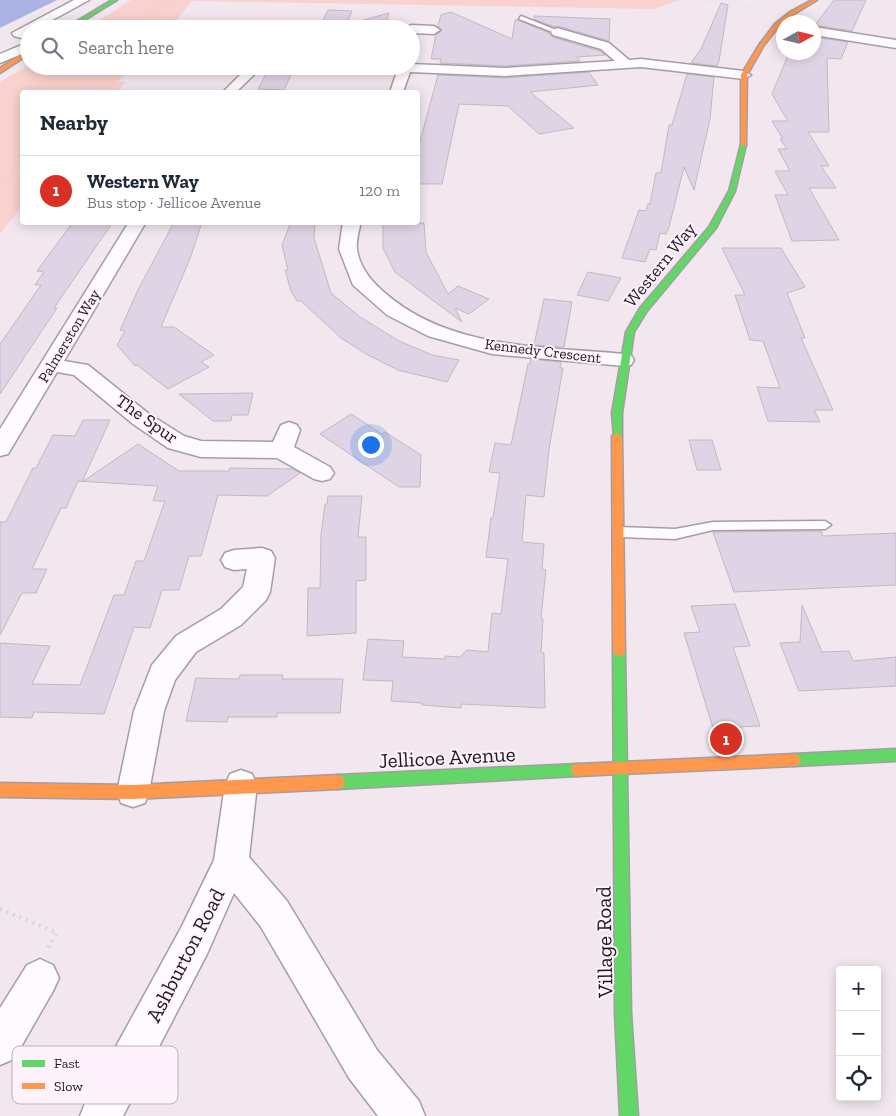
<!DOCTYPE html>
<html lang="en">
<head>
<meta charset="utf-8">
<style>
	body { margin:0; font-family:"Zilla Slab",serif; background:#f2f2f3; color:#1f2937 }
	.controls { position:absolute; right:15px; bottom:15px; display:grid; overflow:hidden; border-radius:5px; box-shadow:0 2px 12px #0003 }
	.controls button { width:45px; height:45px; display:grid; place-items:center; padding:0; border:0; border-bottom:1px solid #e0e1e3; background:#fff; color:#1f2937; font:25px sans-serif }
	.compass { position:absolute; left:776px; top:15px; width:45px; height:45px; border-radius:50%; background:#fff; box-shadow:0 2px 12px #0003; rotate:82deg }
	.you { position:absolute; left:370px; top:444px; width:18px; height:18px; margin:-12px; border:4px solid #fff; border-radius:50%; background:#1a73e8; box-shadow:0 0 0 8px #1a73e833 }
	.badge { display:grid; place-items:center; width:32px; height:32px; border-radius:50%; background:#d93025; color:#fff; font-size:16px; font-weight:700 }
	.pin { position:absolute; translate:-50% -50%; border:2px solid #fff; box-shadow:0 1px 5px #0006 }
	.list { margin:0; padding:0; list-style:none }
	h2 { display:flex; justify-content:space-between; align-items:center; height:65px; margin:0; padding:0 20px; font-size:21px }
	h2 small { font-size:16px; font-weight:400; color:#747a83 }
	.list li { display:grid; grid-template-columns:32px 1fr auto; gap:15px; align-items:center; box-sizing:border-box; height:70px; padding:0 20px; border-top:1px solid #e0e1e3 }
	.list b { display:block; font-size:19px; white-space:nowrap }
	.list p { margin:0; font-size:16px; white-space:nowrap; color:#747a83 }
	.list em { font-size:16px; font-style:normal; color:#747a83 }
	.icon { flex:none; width:28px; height:28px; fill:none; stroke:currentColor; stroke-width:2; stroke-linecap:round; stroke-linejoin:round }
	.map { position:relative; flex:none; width:896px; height:1116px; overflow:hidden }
	.search { position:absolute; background:#fff; box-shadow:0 2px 12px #0003; left:20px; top:20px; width:400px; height:55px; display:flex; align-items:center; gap:12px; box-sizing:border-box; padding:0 18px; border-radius:28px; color:#747a83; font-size:19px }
	.panel { position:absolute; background:#fff; box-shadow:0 2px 12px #0003; left:20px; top:90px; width:400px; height:135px; border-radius:5px }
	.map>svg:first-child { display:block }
	.green { fill:#f9d1ce }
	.water { fill:#abb2e4 }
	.building { fill:#ded4e5; stroke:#bfb9c0 }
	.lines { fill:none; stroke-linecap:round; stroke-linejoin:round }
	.lane-casing { stroke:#a69da4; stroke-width:3 }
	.street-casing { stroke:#a69da4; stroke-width:3 }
	.fast-casing { stroke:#a69da4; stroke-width:3 }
	.slow-casing { stroke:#a69da4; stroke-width:3 }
	.path-far2 { stroke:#d8d6d8; stroke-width:1; stroke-dasharray:0.5 2; stroke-linecap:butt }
	.path-far1 { stroke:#d8d6d8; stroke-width:2; stroke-dasharray:0.5 2.5; stroke-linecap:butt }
	.path { stroke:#d8d6d8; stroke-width:4.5; stroke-dasharray:2 5; stroke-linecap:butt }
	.lane { fill:#fdfbfd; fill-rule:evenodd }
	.street { fill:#fdfbfd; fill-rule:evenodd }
	.fast { fill:#63d668; fill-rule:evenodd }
	.slow { fill:#ff974d; fill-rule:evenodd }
	.labels { text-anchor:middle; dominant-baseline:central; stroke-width:4; stroke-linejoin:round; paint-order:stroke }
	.far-street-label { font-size:15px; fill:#1e181d; stroke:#fef3fc }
	.street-label { font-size:18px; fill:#1e181d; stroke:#fef3fc }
	.near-street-label { font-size:21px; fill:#1e181d; stroke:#fef3fc }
	.key { fill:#fef3fc; stroke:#bbb1b9; stroke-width:1 }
	.key-label { font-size:14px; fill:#1e181d }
</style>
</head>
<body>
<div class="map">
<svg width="896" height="1116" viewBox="0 0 896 1116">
	<rect width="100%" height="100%" fill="#f2e7ef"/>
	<path class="green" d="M131,0H678L655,9L192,1L169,29H86Z
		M29,65L132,66L118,82H125L117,92H22V206L0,234V82Z"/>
	<path class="water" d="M0,0H57L0,28Z"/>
	<path class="building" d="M834,0H866L852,31L815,25Z
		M721,3L728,5L719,61L717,66L691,63L701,49Z
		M328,10L352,11L346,25L389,13L384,29H319Z
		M451,12L512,39L515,20H518L549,33L552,37L600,51L605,55L577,57L580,61L505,66L440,63L441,59H431L436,35L442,31L438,26L441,15Z
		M534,16L610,19L609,41L558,26L555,27L534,19Z
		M814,37L848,42L841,59L827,58L829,132H808L829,166H821L836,188H809L839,240L792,241L775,195H788L775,171H790L778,149H787L780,139H783L772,121H788L772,94L789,53L814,52Z
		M270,66H295L284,90L258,89Z
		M302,66H372L371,70Z
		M589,72L598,85L530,92L574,128L539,134L508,106L459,104L442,184H418V149L438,75L505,78Z
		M687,74L714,77L710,119L694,190L684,167L669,227L666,234L660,233L656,250L650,249L645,262L622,258L639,210L646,211L648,204H650L656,173H661L669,125H672Z
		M73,222H113L54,308H57L0,394V344L41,285H35L44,272L37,271Z
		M174,222H202L191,256L161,327H174L214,355L201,362L209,367L168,389L137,365L135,366L117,345L125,331L120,330L138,290Z
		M291,222H315L314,238L331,293L360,317L399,341L432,355L459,360L447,382L398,370L368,355L341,338L301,301H297L291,291L285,270H288L282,245Z
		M424,223L426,252L448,294L458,286L489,299L469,314L455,308L462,322L395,272L383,248V224Z
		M722,248H781L805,287L787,293L805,338H801L833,410H814L820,422L768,421L757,387L780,388L763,341L750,340L735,295H745Z
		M588,272L621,278L608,301L577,295Z
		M544,299L572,302L564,347L534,345Z
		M531,359L561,362L560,368H563L549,449L544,497L526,495L522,542L544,544L542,569L546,570L541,618L543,619L541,653H544L545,708L461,704V708L422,705V703L391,701L393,681L363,680L368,639L404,641L402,657L445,659V656L460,657L467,650L488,652L492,613L501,614L508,559L486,557L491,518H493L500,473L489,472L495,443L511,445L528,364H530Z
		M253,393L248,415H232L231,421H213L179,394Z
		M351,414L382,434L385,432L421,455L420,487H399L320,434Z
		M83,420H110L82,482L138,444L179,471H229L230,468L293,469L300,473L267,496L218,495L201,556H189L179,590H162L150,628L134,627L104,714L34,712L32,718L0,717V643L50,646L32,684L80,685L114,595H124L136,561H144L165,501H153L158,486L78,481L66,508H61L32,569H47L36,593H22L0,635V522H6L33,468H36L53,435L75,436Z
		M689,440H712L721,470H697Z
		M328,496H362L358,537H366V580L356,581V633L307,636L308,588H320L321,535L325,504H327Z
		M821,531L823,536L896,533V585L734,592L713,532Z
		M735,604L750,646L733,647L760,726L713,728L684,633L700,632L691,606Z
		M802,605L822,652L849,651L853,661L896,657V686L799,691L780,643L800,642Z
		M240,675H283L282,679H343L340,713H277V717H228L227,722L186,721L196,678L239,679Z"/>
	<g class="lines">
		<g class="lane-casing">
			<path id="lane" d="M521,16L559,31L560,32L555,33L519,19Z
				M825,521L831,525L825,529L713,530L675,539L619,537L615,535L613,532L615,529L619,527L675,529L713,522Z"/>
		</g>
		<g class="street-casing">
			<path id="street" d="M74,0H89L36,29H29V40L14,36L12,33Z
				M411,25L434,26L440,30L434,34L411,33V29H405Z
				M814,27L896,40V48L814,35Z
				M557,28L609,43L629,60L641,59L744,71L751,75L744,79L641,67L505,76L410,72L403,92H390L399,66H411V64L505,68L615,61L601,49L553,35L551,32Z
				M29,42V51L0,63V54Z
				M249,66H263L236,92H223Z
				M129,222H146L64,361L88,365L149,414L184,436L201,441L273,442L281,425L289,422L297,425L300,430L294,447L330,467L334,473L330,479L322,481L314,479L277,458L201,457L168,448L133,424L74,375L57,372L8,454L0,456V429Z
				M343,222H361C359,230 356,241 357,249C359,267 372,282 385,293C450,350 543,346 624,354L631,355L634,360L631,365L624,366L492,354L428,336L387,315L353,285L339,249Z
				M262,548L271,551L275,558L270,592L266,600L241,625L196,652L175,680L164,711L149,792L145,803L133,807L121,803L117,792L134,711L152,665L176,636L221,609L243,587L247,569L234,570L225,567L221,560L225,553L234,550Z
				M241,770L252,774L257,785L249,857L287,901L377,1050L419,1101L425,1116H378L349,1078L261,927L234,893L207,954L123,1116H80L86,1101L181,928L214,860L225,785L230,774Z
				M40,959L53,965L59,978L53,991L14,1059L0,1065V1008L27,965Z"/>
		</g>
		<g class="fast-casing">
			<path id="fast" d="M112,0H117L70,29H64Z
				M741,144L746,145L735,191L716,228L647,311L634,332L622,413V436L620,438H614L612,413L626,332L640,308L709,227L729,191Z
				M619,646L623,647L625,651L631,1013L638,1116H620L615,1013L613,651L615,647Z
				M896,749V761L794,766L789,764L787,760L789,756L794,754Z
				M578,764L583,765L585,770L583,775L578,776L338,789L333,787L331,782L333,777L338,775Z"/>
		</g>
		<g class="slow-casing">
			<path id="slow" d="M812,0H817L794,14L779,26L764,45L747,75L746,145L741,146V75L759,45L775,24L790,12Z
				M29,49V54L0,73V68Z
				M617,433L622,436L625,651L623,655L619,656L615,655L613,651L612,436Z
				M794,754L799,756L801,760L799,764L794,766L578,776L573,775L571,770L573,765L578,764Z
				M338,775L343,777L345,782L343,787L338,789L133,799L0,797V783L133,785Z"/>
		</g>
		<path class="path-far2" d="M704,0L765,9
			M162,1L192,0
			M138,29L163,0
			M82,92L105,66"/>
		<path class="path-far1" d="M0,187L22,161"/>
		<path class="path" d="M0,909L57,933L47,949"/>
		<use href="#lane" class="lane"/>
		<use href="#street" class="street"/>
		<use href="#fast" class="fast"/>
		<use href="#slow" class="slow"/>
	</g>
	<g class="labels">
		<g class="far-street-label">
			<text transform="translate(69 336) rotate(-59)">Palmerston Way</text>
			<text transform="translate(543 351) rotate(7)">Kennedy Crescent</text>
		</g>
		<g class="street-label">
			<text transform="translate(660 265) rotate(-51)">Western Way</text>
			<text transform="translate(147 419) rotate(35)">The Spur</text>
		</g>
		<g class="near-street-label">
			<text transform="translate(447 757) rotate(-3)">Jellicoe Avenue</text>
			<text transform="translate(604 942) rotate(-91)">Village Road</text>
			<text transform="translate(185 955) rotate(-63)">Ashburton Road</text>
		</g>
	</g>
	<rect x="12" y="1046" width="166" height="58" rx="8" class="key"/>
	<rect x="22" y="1060" width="23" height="7" fill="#63d668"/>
	<rect x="22" y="1083" width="23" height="6" fill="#ff974d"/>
	<g class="key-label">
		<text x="54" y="1068">Fast</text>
		<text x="54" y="1091">Slow</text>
	</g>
</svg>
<div class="controls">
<button>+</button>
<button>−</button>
<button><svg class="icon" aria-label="locate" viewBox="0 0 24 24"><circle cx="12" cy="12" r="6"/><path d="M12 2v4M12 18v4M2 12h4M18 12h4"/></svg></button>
</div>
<svg class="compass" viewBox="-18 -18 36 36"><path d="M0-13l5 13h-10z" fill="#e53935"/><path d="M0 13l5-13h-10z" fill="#747a83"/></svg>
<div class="you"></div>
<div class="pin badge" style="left:726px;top:739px">1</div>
<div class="search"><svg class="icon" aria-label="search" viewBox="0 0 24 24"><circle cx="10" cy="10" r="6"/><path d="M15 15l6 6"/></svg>Search here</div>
<section class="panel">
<h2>Nearby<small></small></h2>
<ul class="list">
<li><span class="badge">1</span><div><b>Western Way</b><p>Bus stop · Jellicoe Avenue</p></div><em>120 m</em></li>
</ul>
</section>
</div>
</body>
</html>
